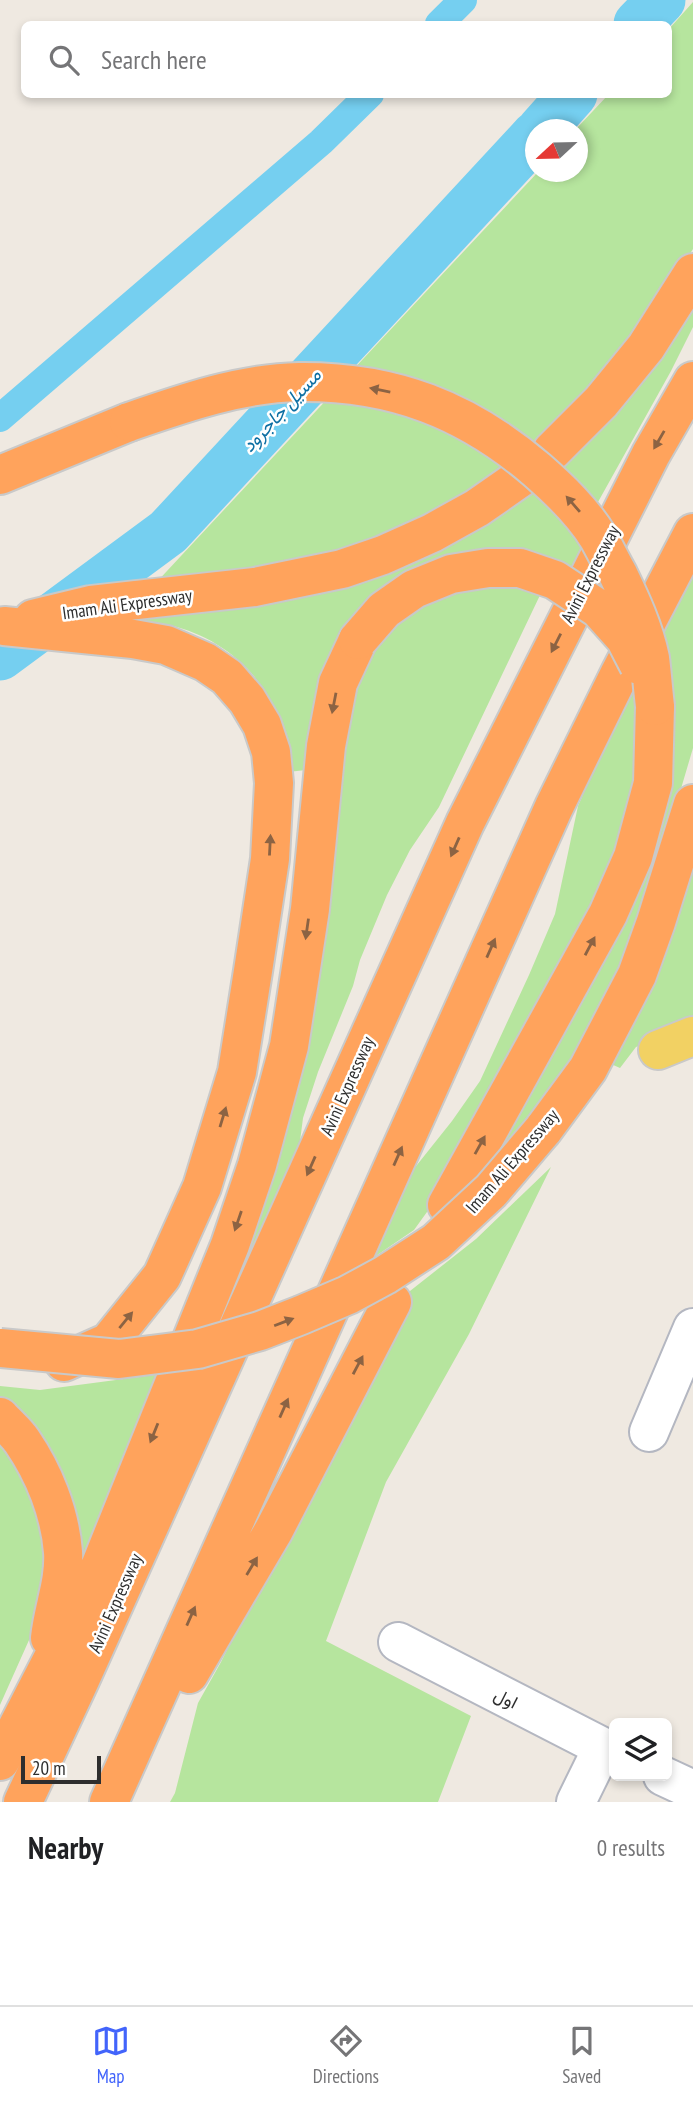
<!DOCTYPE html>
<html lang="en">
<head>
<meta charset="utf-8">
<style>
	body { margin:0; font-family:"PT Sans Narrow",Vazirmatn,sans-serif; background:#f2f2f2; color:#202124 }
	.controls { position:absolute; right:21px; bottom:21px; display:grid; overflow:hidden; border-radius:10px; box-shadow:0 4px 10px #0003 }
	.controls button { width:63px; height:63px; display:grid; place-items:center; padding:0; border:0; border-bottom:2px solid #e0e0e0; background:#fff; color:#202124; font:35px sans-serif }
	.compass { position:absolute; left:525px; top:119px; width:63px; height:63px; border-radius:50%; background:#fff; box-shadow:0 4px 10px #0003; rotate:248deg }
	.scale { position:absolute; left:21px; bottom:18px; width:80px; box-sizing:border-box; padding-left:7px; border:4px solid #2e2e2e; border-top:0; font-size:19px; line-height:24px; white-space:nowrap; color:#2e2e2e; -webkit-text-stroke:5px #fff; paint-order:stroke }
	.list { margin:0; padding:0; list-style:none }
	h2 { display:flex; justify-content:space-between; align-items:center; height:91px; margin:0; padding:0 28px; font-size:30px }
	h2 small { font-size:23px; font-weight:400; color:#757577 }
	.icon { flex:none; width:38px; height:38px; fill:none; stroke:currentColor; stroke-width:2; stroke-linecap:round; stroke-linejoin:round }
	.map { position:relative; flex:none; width:693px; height:1802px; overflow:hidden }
	.search { position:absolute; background:#fff; box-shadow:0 4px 10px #0003; left:21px; right:21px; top:21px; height:77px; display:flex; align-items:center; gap:18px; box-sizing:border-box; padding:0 24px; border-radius:10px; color:#757577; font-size:26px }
	.sheet { height:203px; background:#fff }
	nav { display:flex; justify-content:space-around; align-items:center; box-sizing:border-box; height:98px; border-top:2px solid #e0e0e0; background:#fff; font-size:19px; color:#757577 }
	nav a { display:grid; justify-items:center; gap:4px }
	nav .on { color:#4264fb }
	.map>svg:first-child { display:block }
	.green { fill:#b6e59e }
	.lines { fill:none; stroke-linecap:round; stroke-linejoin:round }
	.canal { stroke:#75cff0; stroke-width:28 }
	.river { stroke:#75cff0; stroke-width:49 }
	.minor-casing { stroke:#b4b7c1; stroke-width:42 }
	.major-casing { stroke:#c9c9c9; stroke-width:42 }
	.highway-casing { stroke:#c9c9c9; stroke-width:42 }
	.minor { stroke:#fff; stroke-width:38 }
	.major { stroke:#f2d163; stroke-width:38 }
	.highway { stroke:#ffa35c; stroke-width:38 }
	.highway-bridge-casing { stroke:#c9c9c9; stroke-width:42; stroke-linecap:butt }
	.highway-bridge { stroke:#ffa35c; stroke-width:38 }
	.oneway { fill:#8c6343 }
	.labels { text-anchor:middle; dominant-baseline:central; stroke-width:5; stroke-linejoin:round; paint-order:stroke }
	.street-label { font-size:18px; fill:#2e2e2e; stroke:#fff }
	.water-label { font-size:19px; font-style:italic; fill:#0d6fa3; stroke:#fff }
</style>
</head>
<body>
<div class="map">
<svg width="693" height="1802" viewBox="0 0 693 1802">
	<rect width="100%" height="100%" fill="#efe9e1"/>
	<path class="green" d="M693,2V249L638,336L533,450L350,373L538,172H578L576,129L608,95L668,94L669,29Z
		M693,301V327L671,371L593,511L549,464Z
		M331,395L410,408L512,462L420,523L305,563L153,586Z
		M535,481L601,564L562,575L397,592L315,769L288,772C285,754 284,731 277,714C258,668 217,636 169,625C156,622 143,621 131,620L218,603Z
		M693,566V748L636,941L575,1061L487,1174L620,912L654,635Z
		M517,586L542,591L439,807L410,850L387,895L360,960L353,986L318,1072L303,1118L299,1149L225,1318L206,1322L243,1231L339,718L390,619L460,588Z
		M636,672L640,681L634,826L463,1162L414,1230L364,1264L405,1180L452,1121L480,1081L529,975L555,914L578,806Z
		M693,859V1024L636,1047L620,1068L611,1064Z
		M551,1167L469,1334L386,1482L326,1641L471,1716L438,1802H170L175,1793L198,1703L221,1662L380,1343L410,1291L476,1239Z
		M169,1373L66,1601L0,1402V1386L40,1390Z
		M0,1430L45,1506L46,1602L0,1705Z"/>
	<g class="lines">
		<path class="canal" d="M439,24L463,0
			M0,418L321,142L370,94"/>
		<path class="river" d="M638,24L661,0
			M541,130L573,94
			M0,656L168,532L536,135"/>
		<g class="minor-casing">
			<path id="minor" d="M649,1432L693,1328
				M398,1642L614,1753
				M663,1776L693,1790
				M576,1802L603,1747"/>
		</g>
		<g class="major-casing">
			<path id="major" d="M658,1050L693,1036"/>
		</g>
		<g class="highway-casing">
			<path id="highway" d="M552,451L601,402L646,347L693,273
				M0,475L129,422
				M33,619L91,605L255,587L342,569L383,555L432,533L477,508L520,478
				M4,626L133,639L166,645L205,662L227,677L247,700L262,725L271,752L274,783L270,859L253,971L237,1072L202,1187L162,1276L109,1342L64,1362
				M543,1130L588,1069L637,975L656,922L693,804
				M447,1205L608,914L633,857L653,783L655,706
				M0,1417C7,1425 16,1432 22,1441C44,1473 60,1513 63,1552C65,1581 53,1609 50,1638
				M189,1674L274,1530L392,1302
				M0,1761L100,1567L230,1245L257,1165L289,1046L310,909L326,746L338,683L358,640
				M23,1802L80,1680L465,823L651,454L693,381
				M109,1802L554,807L620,673L693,533"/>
		</g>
		<use href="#minor" class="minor"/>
		<use href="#major" class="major"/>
		<use href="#highway" class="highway"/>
		<g class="highway-bridge-casing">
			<path id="highway-bridge" d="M129,422C184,403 241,383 299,382C393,381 467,410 537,470C560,490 582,511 598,537C605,549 611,562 618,574C631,601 644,629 650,658C652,674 653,690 655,706
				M358,640L384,610L414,589L451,574L488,568H520L555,580L599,609L625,638L639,665
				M0,1348L119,1359L198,1349L260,1331L301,1315L348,1295L385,1275L436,1242L491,1191L543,1130"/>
		</g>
		<use href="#highway-bridge" class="highway-bridge"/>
	</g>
	<defs><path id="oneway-solid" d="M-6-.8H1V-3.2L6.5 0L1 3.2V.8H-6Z" transform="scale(1.75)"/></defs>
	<g class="oneway">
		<use href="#oneway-solid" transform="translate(380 390) rotate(-169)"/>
		<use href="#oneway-solid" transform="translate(659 440) rotate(120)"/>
		<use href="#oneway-solid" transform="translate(573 504) rotate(-131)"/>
		<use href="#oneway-solid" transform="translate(556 643) rotate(117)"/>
		<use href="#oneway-solid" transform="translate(334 703) rotate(101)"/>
		<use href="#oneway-solid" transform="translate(270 845) rotate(-87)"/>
		<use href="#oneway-solid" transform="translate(455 847) rotate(114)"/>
		<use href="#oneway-solid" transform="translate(307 929) rotate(98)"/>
		<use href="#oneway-solid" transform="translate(590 946) rotate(-62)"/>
		<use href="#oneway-solid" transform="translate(491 948) rotate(-66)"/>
		<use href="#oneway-solid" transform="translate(223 1117) rotate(-73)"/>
		<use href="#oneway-solid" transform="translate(480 1145) rotate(-61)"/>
		<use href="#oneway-solid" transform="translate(398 1156) rotate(-66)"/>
		<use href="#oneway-solid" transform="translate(311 1166) rotate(114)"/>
		<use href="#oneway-solid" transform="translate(238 1221) rotate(109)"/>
		<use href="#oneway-solid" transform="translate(126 1320) rotate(-51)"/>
		<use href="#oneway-solid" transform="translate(284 1322) rotate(-21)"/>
		<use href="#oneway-solid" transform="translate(358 1365) rotate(-62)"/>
		<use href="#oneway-solid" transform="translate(284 1408) rotate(-66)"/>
		<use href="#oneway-solid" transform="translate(154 1433) rotate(112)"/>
		<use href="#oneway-solid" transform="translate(252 1566) rotate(-59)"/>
		<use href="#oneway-solid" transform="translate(191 1616) rotate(-66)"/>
	</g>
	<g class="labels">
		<g class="street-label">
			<text transform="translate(590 574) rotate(-63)">Avini Expressway</text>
			<text transform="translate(127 604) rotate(-8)">Imam Ali Expressway</text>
			<text transform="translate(347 1086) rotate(-66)">Avini Expressway</text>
			<text transform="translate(512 1161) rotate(-49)">Imam Ali Expressway</text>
			<text transform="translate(115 1603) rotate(-66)">Avini Expressway</text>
			<text transform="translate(506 1698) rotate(27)">اول</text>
		</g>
		<g class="water-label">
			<text transform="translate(281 410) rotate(-47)">مسیل جاجرود</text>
		</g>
	</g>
</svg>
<div class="controls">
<button><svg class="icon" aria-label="layers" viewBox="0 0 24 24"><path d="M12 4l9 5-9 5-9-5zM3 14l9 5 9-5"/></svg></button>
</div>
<svg class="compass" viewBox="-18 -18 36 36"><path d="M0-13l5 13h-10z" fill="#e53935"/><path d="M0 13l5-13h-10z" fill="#757577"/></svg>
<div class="scale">20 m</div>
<div class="search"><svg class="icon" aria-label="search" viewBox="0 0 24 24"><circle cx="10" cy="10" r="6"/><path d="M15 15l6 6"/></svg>Search here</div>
</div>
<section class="sheet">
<h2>Nearby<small>0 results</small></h2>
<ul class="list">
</ul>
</section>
<nav>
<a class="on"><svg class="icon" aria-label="map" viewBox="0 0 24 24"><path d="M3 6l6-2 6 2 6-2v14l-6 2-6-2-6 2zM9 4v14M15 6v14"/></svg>Map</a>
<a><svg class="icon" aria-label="directions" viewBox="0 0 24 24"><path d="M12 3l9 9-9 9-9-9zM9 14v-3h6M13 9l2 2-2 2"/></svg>Directions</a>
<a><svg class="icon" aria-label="saved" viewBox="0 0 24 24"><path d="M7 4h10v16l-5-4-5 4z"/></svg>Saved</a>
</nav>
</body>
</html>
